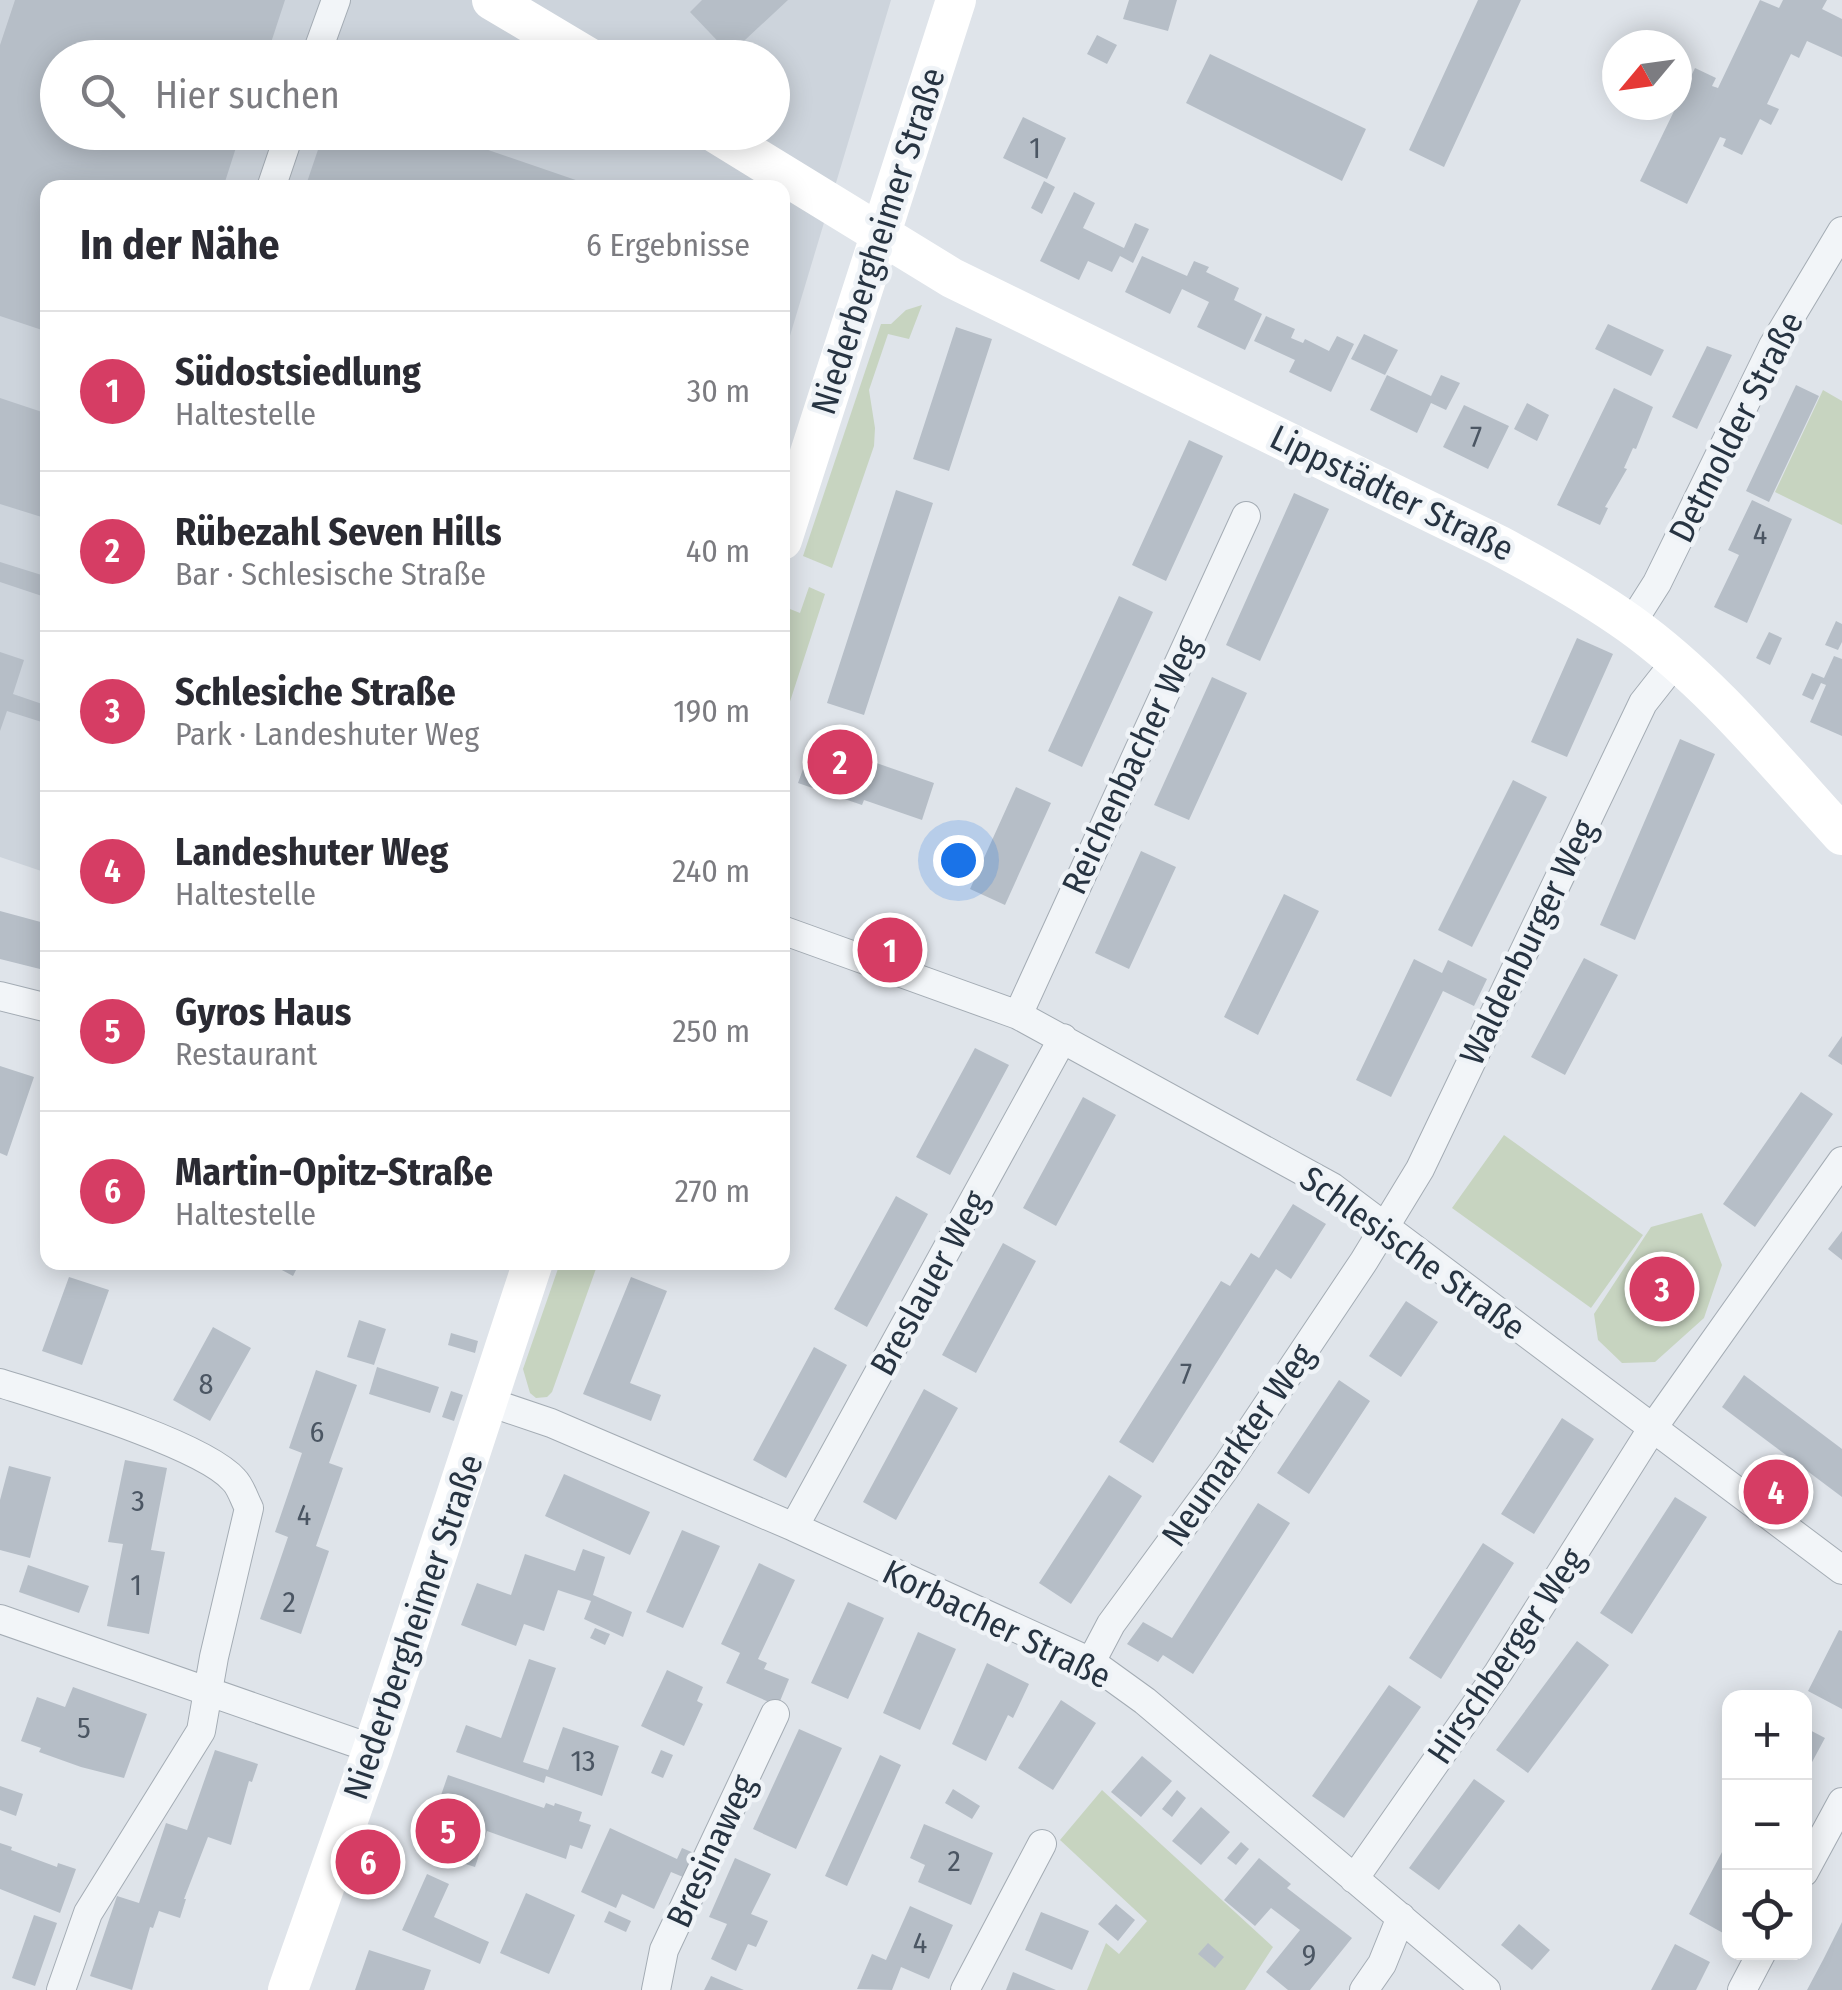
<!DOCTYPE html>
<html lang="de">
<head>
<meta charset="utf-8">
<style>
	body { margin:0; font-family:"Fira Sans Condensed",sans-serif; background:#f2f2f3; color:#2b2b33 }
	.controls { position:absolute; right:30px; bottom:30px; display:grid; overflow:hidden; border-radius:20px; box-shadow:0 5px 25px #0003 }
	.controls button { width:90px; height:90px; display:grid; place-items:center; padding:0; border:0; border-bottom:2px solid #e1e1e2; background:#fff; color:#2b2b33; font:50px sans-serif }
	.compass { position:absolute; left:1602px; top:30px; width:90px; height:90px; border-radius:50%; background:#fff; box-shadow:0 5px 25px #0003; rotate:241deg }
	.you { position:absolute; left:958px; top:860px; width:35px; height:35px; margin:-25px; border:8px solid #fff; border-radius:50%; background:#1a73e8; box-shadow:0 0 0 15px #1a73e833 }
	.badge { display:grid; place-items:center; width:65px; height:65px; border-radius:50%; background:#d63d64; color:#fff; font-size:32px; font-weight:700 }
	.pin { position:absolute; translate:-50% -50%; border:5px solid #fff; box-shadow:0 2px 10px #0006 }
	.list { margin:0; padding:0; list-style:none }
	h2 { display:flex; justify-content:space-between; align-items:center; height:130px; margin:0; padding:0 40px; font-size:42px }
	h2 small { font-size:32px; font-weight:400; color:#7c7c81 }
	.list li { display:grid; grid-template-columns:65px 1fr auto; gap:30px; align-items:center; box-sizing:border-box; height:160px; padding:0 40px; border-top:2px solid #e1e1e2 }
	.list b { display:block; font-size:38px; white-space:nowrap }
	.list p { margin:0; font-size:32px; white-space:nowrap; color:#7c7c81 }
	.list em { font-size:32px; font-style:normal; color:#7c7c81 }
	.icon { flex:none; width:55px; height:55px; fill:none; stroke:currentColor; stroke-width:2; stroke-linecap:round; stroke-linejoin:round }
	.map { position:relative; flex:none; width:1842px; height:1990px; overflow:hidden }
	.search { position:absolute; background:#fff; box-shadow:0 5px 25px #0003; left:40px; top:40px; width:750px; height:110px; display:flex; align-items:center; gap:25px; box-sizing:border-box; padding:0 35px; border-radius:55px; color:#7c7c81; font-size:38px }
	.panel { position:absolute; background:#fff; box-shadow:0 5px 25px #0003; left:40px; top:180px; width:750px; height:1090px; border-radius:20px }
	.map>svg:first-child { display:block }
	.built { fill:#cdd4dc; fill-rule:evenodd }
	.green { fill:#c7d4c0 }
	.building { fill:#b6bec7 }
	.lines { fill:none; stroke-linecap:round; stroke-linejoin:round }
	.street-casing { stroke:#a4acb4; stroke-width:30 }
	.street { stroke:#f2f5f8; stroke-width:28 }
	.secondary { stroke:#fff; stroke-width:40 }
	.labels { text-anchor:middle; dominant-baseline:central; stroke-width:9; stroke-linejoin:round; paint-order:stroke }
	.number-label { font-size:30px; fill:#4b5663 }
	.street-label { font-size:35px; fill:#273442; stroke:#eff3f7 }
</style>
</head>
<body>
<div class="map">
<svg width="1842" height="1990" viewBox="0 0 1842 1990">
	<rect width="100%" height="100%" fill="#dfe4ea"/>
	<path class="built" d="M0,0H891L783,359L782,188H48L47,873L0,857ZM58,58H772V132H58Z"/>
	<path class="green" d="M922,305L909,339L888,334L869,390L875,428L874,446L832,568L803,556L881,324H891L906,310Z
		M1823,390L1842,401V525L1775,492Z
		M809,587L825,594L783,723V615L785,607L800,613Z
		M1504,1135L1643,1235L1591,1308L1452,1208Z
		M1702,1213L1722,1265L1704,1318L1655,1362L1622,1363L1598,1340L1594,1314L1651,1227Z
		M560,1263H598L552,1392L547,1397L536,1398L530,1393L523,1369Z
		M1102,1790L1273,1947L1245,1990H1087L1106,1943L1119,1954L1147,1921L1060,1840Z"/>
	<path class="building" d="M15,0H285L266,58H58V132H241L223,188H48V332L0,316V45Z
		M702,0H788L730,54L690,12Z
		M1129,0H1177L1168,31L1123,19Z
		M1478,0H1521L1444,167L1409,150Z
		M1760,0L1779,8L1783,0H1827L1822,9L1842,19V57L1807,41L1799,58L1791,54L1767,104L1779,109L1771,125L1760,119L1742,155L1723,146L1726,139L1720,137L1687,204L1640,181L1695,68L1716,78L1712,86L1718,88Z
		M1097,35L1117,45L1107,64L1087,54Z
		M1210,54L1366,129L1342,181L1186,103Z
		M1023,117L1066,138L1047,179L1003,158Z
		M324,132H436L599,188H305Z
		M1044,181L1055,187L1042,214L1031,208Z
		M1074,192L1095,203L1083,228L1124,248L1135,223L1149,229L1133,263L1120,256L1112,272L1088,261L1079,280L1040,261Z
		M1142,256L1187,276L1194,261L1209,267L1206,272L1239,288L1234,300L1262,314L1245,350L1197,327L1209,302L1182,289L1170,314L1125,292Z
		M1266,316L1295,329L1291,338L1303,343L1305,339L1329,351L1337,336L1354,344L1331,392L1289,372L1295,360L1254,341Z
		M1608,324L1664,350L1651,376L1595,349Z
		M956,327L992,339L949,471L913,459Z
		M1364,334L1398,350L1385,375L1351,359Z
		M1707,346L1732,355L1697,429L1672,417Z
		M1387,375L1431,396L1441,375L1460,383L1446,410L1431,403L1417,433L1370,410Z
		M1796,385L1819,396L1769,502L1746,491Z
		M1614,388L1653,407L1636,449L1633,448L1624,468L1627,469L1605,507L1608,508L1600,525L1557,505Z
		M0,398L48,414V519L0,504Z
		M1527,403L1549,415L1537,441L1514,429Z
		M1464,405L1509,426L1488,469L1443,447Z
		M1189,440L1223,456L1166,581L1132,565Z
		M896,490L933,503L864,715L827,703Z
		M1294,493L1329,509L1260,661L1226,645Z
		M1752,500L1792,519L1747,623L1714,607L1739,555L1728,550Z
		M0,562L48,577V598L0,582Z
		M1119,596L1153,612L1082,767L1048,751Z
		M1836,621L1842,624V642L1838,650L1825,645Z
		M1769,632L1782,638L1770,665L1756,658Z
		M1577,638L1613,654L1567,757L1531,742Z
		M0,652L24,660L13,694L48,706V724L7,711L0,731Z
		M1834,656L1842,659V736L1810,722L1826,685L1821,683L1813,700L1802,695L1812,673L1824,678Z
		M1212,677L1247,693L1189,820L1154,805Z
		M1680,739L1715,754L1635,940L1600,925Z
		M813,741L934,783L922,820L864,800L862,805L798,783Z
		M1513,780L1547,797L1472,947L1438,930Z
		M1016,787L1051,803L1005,905L970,889Z
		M1141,851L1176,867L1129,969L1095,953Z
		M1284,894L1319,911L1258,1035L1224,1017Z
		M0,911L48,924V971L0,959Z
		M1584,958L1618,975L1565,1075L1531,1057Z
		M1414,959L1442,973L1448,960L1487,979L1474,1006L1443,991L1391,1097L1356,1080Z
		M1842,1036V1065L1828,1056Z
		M975,1048L1009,1065L950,1175L916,1157Z
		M0,1066L34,1077L7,1156L0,1153Z
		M1801,1092L1833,1114L1755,1227L1723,1204Z
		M1083,1097L1116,1115L1056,1226L1023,1208Z
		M896,1196L928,1214L867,1327L834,1309Z
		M1293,1204L1326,1224L1291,1279L1276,1269L1153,1463L1119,1442L1221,1281L1230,1286L1251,1253L1259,1258Z
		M1842,1231V1260L1828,1249Z
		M1003,1243L1036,1261L976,1373L942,1355Z
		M267,1262H300L293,1276Z
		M69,1277L109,1290L82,1365L42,1351Z
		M631,1277L667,1291L630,1383L661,1395L651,1421L583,1394Z
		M1406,1301L1438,1322L1401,1377L1369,1356Z
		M359,1320L386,1329L374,1365L347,1357Z
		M213,1327L251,1348L210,1421L173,1400Z
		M451,1333L478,1341L475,1353L448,1345Z
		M814,1347L847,1365L786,1478L753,1460Z
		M377,1367L439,1387L430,1413L369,1394Z
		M316,1370L357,1385L329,1463L343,1468L316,1546L329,1551L301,1634L260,1619L288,1537L275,1532L302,1453L289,1448Z
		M1744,1375L1842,1449V1497L1722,1407Z
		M1339,1380L1370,1401L1309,1494L1277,1473Z
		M924,1389L958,1408L896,1520L863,1502Z
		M451,1391L463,1395L454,1421L442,1417Z
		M1562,1418L1594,1439L1534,1534L1501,1514Z
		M125,1460L167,1468L151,1550L165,1552L149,1634L107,1626L123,1544L108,1542Z
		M9,1466L51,1477L30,1558L0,1550V1500Z
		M564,1474L650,1512L630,1555L545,1516Z
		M1109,1475L1142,1496L1071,1604L1039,1583Z
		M1675,1497L1707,1517L1632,1634L1600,1613Z
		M1258,1503L1290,1523L1193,1674L1163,1655L1158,1662L1127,1644L1143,1622L1172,1638Z
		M682,1530L720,1546L683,1628L646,1612Z
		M1483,1543L1514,1563L1441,1679L1409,1658Z
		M583,1549L605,1557L593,1595L632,1612L623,1637L584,1619L591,1601L558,1590L544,1631L524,1624L516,1646L461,1625L477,1583L511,1595L525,1554L575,1571Z
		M759,1563L795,1580L758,1659L767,1663L764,1669L789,1679L778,1706L726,1683L740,1653L721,1644Z
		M28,1565L89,1586L79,1613L19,1592Z
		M848,1602L884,1618L848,1699L811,1683Z
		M595,1628L610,1634L605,1645L590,1638Z
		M1839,1630L1842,1631V1709L1808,1691Z
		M918,1632L956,1649L920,1730L883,1713Z
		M1577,1641L1609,1665L1528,1773L1496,1750Z
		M529,1659L556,1668L523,1762L548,1770L563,1727L619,1746L602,1796L546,1776L544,1783L456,1752L466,1725L501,1738Z
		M987,1663L1029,1684L1013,1718L1008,1715L986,1761L952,1744Z
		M667,1670L703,1687L697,1701L703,1704L684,1746L641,1726Z
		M1389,1685L1421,1707L1344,1818L1312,1796Z
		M73,1687L147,1714L124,1778L81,1767L39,1752L41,1748L21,1741L37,1697L65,1707Z
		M1061,1700L1096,1723L1053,1790L1018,1768Z
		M1804,1727L1825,1738L1804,1777Z
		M799,1729L842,1748L796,1849L753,1829Z
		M215,1750L258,1764L252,1782L249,1781L231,1845L208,1837L184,1899H186L180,1918L159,1911L153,1928L150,1927L132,1990L90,1976L117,1896L139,1903L166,1823L187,1830Z
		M661,1750L673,1755L663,1778L651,1773Z
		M880,1755L901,1765L847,1886L825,1876Z
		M1142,1756L1172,1781L1141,1817L1111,1792Z
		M448,1775L544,1808L546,1803L554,1806L555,1803L582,1812L579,1821L591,1825L582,1849L570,1845L566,1859L487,1831L475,1867L422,1850Z
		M1474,1779L1505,1801L1439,1890L1409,1868Z
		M0,1786L23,1794L16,1816L0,1810Z
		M953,1789L980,1806L972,1819L945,1803Z
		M1177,1790L1186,1798L1172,1817L1162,1809Z
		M1201,1807L1230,1832L1201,1865L1172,1841Z
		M924,1824L993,1853L971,1905L918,1882L925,1865L910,1858Z
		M610,1828L677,1859L682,1848L694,1853L683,1877L671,1872L654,1909L622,1894L616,1908L581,1892Z
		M1730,1837V1921L1723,1933L1689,1914Z
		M1241,1842L1249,1849L1236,1865L1227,1858Z
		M0,1843L12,1847L11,1850L57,1867L58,1863L76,1869L60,1913L0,1889Z
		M735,1858L771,1874L751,1914L768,1921L756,1947L748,1944L736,1971L711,1959L727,1924L709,1917Z
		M1259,1858L1291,1884L1287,1888L1352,1938L1310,1990H1288L1266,1972L1300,1930L1271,1908L1255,1926L1224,1900Z
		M427,1874L449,1884L434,1917L489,1942L480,1964L402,1930Z
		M526,1893L575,1915L549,1974L500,1953Z
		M1116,1904L1135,1920L1118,1941L1098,1924Z
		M910,1906L953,1925L929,1979L901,1967L892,1990L857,1989L872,1954L886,1960Z
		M609,1911L631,1921L626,1932L604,1922Z
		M1041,1912L1089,1931L1072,1970L1025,1950Z
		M34,1915L57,1923L35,1986L12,1978Z
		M1842,1922V1990H1807L1823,1960Z
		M1519,1924L1550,1950L1532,1970L1501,1945Z
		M1208,1943L1224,1957L1215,1968L1198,1954Z
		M1675,1944L1710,1962L1696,1990H1651Z
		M369,1950L431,1970L424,1990H355Z
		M1013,1972L1056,1990H1006Z
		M711,1976L744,1990H704Z"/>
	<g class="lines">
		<g class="street-casing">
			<path id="street" d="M315,58L336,0
				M271,188L290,132
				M1631,624L1657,583L1773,346L1842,231
				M782,930L1018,1015L1332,1187L1842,1570
				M0,996L48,1008
				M1018,1015L1246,516
				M0,1383C50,1399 203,1444 234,1480C241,1487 244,1499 249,1508L214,1657L201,1731L88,1913L61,1990
				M489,1402L551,1423L794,1527L1091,1662L1145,1701L1486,1990
				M794,1527L1063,1038
				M0,1619L373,1749
				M1091,1662L1111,1624L1224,1470L1364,1261L1420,1169L1643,703L1676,661
				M1804,1872L1842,1802
				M1354,1879L1498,1673L1652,1429L1842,1161
				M656,1990L664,1950L775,1714
				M965,1990L1042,1844
				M1364,1990L1382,1964L1401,1917
				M1742,1990L1762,1952"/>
		</g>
		<use href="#street" class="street"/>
		<path class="secondary" d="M492,0L589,58
			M714,132L952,278L1498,545C1543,569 1588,594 1630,624C1711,682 1775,762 1842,835
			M782,540L956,0
			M288,1990L373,1749L533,1262"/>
	</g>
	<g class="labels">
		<g class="number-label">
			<text x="1035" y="148">1</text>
			<text x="1476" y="437">7</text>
			<text x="1760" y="534">4</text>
			<text x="1186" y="1374">7</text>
			<text x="206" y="1384">8</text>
			<text x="317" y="1432">6</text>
			<text x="138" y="1501">3</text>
			<text x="304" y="1515">4</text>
			<text x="136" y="1585">1</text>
			<text x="289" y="1602">2</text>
			<text x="84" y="1728">5</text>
			<text x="583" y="1761">13</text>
			<text x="954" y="1861">2</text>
			<text x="920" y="1943">4</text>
			<text x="1309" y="1955">9</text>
		</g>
		<g class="street-label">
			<text transform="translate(878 241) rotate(-72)">Niederbergheimer Straße</text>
			<text transform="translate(1736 427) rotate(-63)">Detmolder Straße</text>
			<text transform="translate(1392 493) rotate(26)">Lippstädter Straße</text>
			<text transform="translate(1131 765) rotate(-65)">Reichenbacher Weg</text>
			<text transform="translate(1528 942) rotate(-64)">Waldenburger Weg</text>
			<text transform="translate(1413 1253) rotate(36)">Schlesische Straße</text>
			<text transform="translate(929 1283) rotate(-61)">Breslauer Weg</text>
			<text transform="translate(1238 1445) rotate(-55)">Neumarkter Weg</text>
			<text transform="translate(997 1624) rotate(26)">Korbacher Straße</text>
			<text transform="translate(413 1627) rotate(-71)">Niederbergheimer Straße</text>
			<text transform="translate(1506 1656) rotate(-56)">Hirschberger Weg</text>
			<text transform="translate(711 1851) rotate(-65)">Bresinaweg</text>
		</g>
	</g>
</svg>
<div class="controls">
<button>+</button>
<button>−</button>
<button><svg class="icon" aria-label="locate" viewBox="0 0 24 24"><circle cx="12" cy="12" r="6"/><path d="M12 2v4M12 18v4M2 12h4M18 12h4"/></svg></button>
</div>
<svg class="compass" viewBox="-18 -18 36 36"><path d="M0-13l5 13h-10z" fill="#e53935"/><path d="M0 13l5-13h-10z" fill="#7c7c81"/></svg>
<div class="you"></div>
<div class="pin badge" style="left:890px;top:950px">1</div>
<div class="pin badge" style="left:840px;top:762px">2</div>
<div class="pin badge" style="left:1662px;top:1289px">3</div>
<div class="pin badge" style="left:1776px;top:1492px">4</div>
<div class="pin badge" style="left:448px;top:1831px">5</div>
<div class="pin badge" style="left:368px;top:1862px">6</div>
<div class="search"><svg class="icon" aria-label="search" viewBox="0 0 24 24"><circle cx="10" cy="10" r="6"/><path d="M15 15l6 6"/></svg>Hier suchen</div>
<section class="panel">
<h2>In der Nähe<small>6 Ergebnisse</small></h2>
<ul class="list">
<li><span class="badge">1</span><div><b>Südostsiedlung</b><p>Haltestelle</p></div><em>30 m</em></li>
<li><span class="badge">2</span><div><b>Rübezahl Seven Hills</b><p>Bar · Schlesische Straße</p></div><em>40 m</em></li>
<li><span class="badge">3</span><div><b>Schlesiche Straße</b><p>Park · Landeshuter Weg</p></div><em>190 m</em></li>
<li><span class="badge">4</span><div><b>Landeshuter Weg</b><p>Haltestelle</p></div><em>240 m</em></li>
<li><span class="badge">5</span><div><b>Gyros Haus</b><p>Restaurant</p></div><em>250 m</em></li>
<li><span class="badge">6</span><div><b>Martin-Opitz-Straße</b><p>Haltestelle</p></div><em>270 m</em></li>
</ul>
</section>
</div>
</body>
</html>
